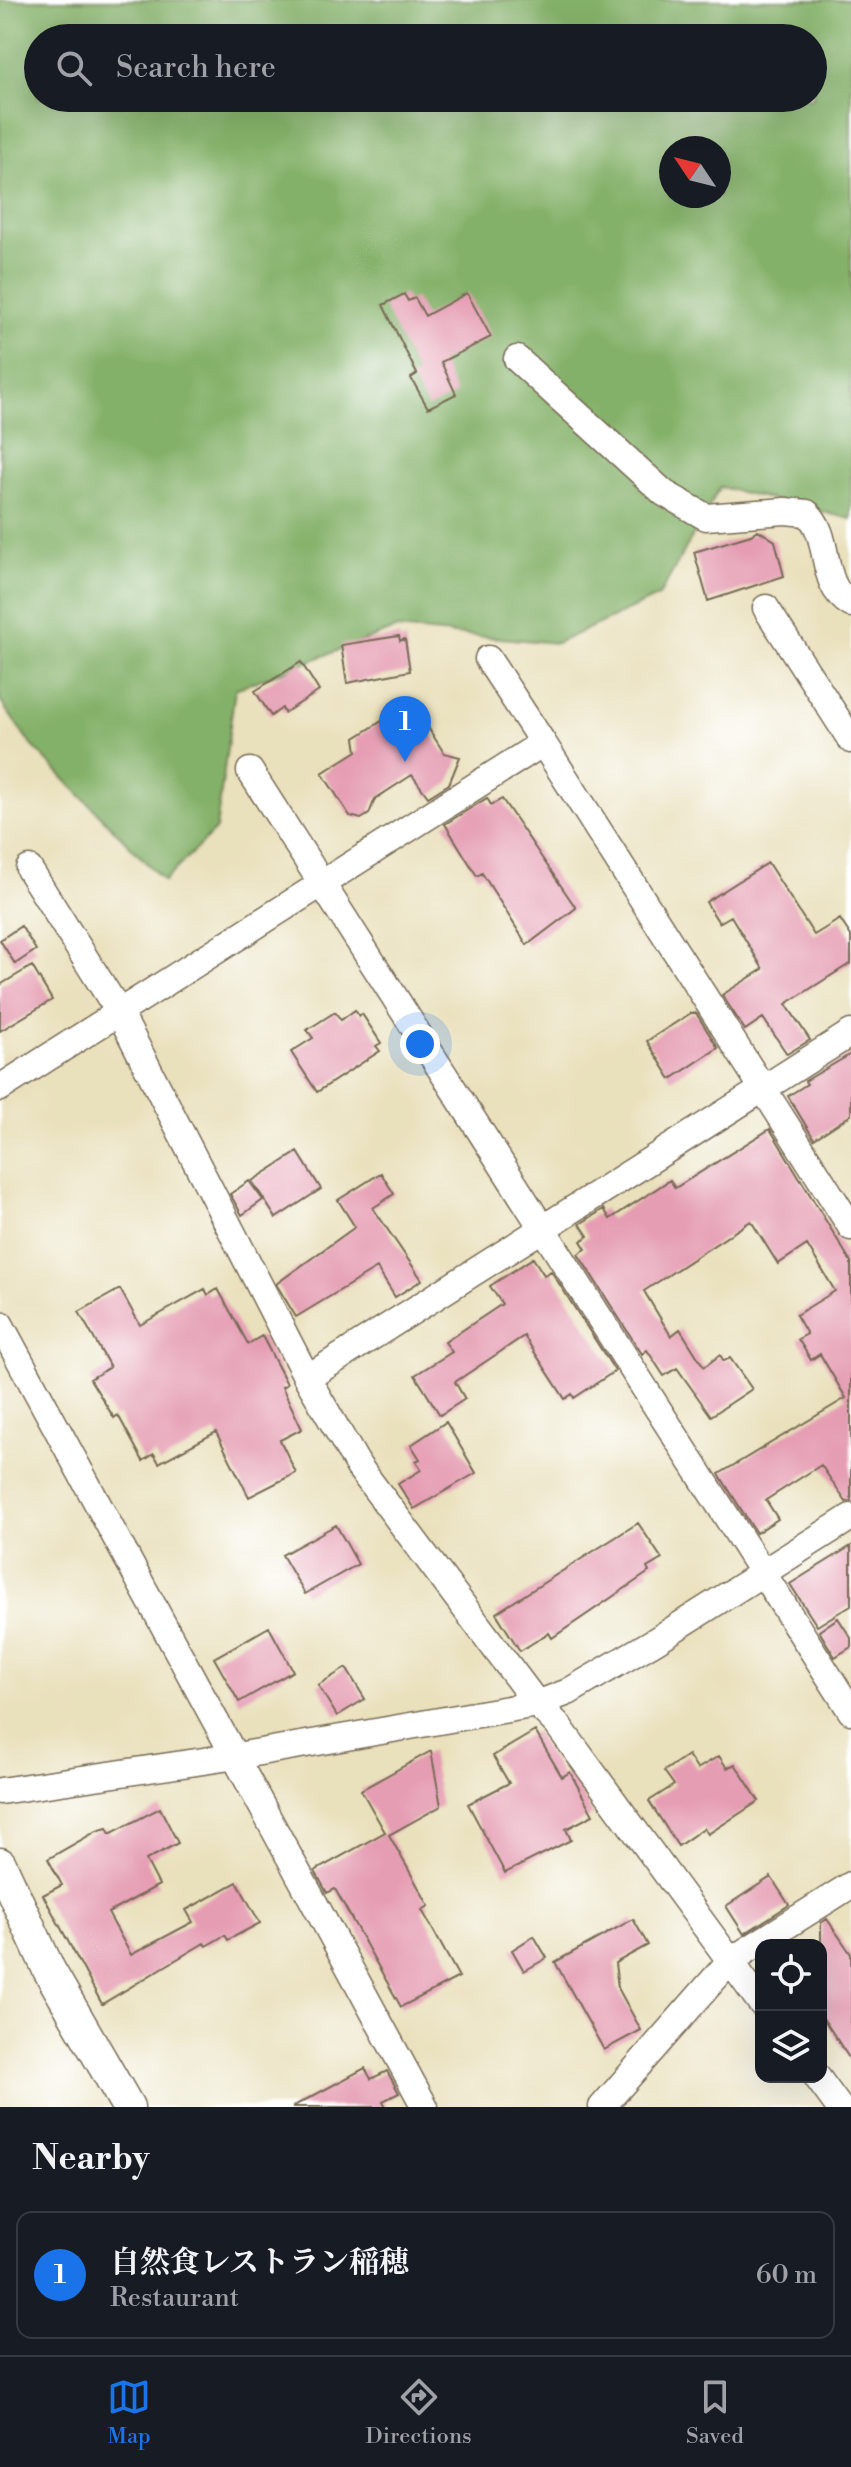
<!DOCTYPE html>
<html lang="en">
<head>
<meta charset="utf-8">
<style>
	body { margin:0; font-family:"Libre Bodoni","Noto Serif JP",serif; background:#20242c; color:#f1f3f6 }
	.controls { position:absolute; right:24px; bottom:24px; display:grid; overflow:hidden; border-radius:16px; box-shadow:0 8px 32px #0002 }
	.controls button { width:72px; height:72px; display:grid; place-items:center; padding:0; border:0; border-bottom:2px solid #363941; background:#171b24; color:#f1f3f6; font:40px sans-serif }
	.compass { position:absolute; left:659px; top:136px; width:72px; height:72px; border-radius:50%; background:#171b24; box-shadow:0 8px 32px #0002; rotate:305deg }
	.you { position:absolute; left:420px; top:1044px; width:28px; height:28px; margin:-20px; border:6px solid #fff; border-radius:50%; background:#1a73e8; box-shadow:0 0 0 12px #1a73e833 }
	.badge { display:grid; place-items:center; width:52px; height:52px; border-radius:50%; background:#1a73e8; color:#fff; font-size:26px; font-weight:700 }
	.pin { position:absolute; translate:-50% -66px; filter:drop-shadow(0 2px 4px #0008) }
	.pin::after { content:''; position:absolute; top:42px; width:28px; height:24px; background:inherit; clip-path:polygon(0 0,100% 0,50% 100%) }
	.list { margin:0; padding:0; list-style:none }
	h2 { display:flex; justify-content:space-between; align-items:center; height:104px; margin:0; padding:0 32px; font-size:34px }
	h2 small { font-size:26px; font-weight:400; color:#9ea1a6 }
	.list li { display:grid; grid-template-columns:52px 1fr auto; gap:24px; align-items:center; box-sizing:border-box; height:128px; margin:0 16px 16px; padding:0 16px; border:2px solid #363941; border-radius:16px }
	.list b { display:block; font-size:30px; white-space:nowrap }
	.list p { margin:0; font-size:26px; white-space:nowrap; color:#9ea1a6 }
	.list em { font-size:26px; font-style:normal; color:#9ea1a6 }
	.icon { flex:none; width:44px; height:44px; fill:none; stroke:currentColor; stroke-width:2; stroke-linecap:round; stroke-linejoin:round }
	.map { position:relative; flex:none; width:851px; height:2107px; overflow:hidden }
	.search { position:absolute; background:#171b24; box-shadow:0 8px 32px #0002; left:24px; right:24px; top:24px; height:88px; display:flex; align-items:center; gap:20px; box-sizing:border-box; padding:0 28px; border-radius:44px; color:#9ea1a6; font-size:30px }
	.sheet { height:248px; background:#171b24 }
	nav { display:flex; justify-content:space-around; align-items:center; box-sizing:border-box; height:112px; border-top:2px solid #363941; background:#171b24; font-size:22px; color:#9ea1a6 }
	nav a { display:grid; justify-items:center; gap:4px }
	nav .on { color:#1a73e8 }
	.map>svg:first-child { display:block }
	.forest { fill:#84b169; stroke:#606e44; stroke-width:2; fill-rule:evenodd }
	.building { fill:#e59db3 }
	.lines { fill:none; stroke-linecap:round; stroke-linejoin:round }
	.minor-casing { stroke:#786a55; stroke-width:29 }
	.tertiary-casing { stroke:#786a55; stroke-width:35 }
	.minor { stroke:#fff; stroke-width:26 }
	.tertiary { stroke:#fff; stroke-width:32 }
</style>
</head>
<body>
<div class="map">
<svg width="851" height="2107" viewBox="0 0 851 2107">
	<rect width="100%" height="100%" fill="#fff"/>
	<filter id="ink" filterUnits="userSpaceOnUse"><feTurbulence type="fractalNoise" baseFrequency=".0125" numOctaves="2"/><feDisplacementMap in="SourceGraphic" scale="16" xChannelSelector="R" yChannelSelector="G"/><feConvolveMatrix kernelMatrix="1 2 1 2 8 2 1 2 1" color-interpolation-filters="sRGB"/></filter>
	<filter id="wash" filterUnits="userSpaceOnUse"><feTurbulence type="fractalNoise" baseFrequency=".006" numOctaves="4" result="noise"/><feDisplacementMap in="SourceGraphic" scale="32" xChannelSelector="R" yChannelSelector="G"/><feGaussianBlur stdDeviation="1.8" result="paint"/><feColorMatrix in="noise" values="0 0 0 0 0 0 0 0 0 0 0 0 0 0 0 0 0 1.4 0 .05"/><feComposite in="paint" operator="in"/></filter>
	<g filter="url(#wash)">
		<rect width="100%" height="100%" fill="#e9e0bc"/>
		<path class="forest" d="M0,0H851V519L720,487L659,596L557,643L395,629L235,689L216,829L164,881L30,743L0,701ZM38,38H813V98H38ZM671,148H719V196H671Z"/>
		<g id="blocks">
			<path class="building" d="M467,293L491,337L441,362L456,394L428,408L411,378L417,374L383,305L404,294L408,301L415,298L425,316Z
				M758,530L775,541L784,576L708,601L694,552L751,535Z
				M399,636L400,641L405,639L410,671L347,683L341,645Z
				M301,662L319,691L284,713L282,708L271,716L255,691Z
				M412,702L444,753L460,757L449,784L428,797L412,775L375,799L369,814L361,819L350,816L322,773L357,751L355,738Z
				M487,798L491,805L502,799L576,908L527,945L482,873L477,876L445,824Z
				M768,863L814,935L840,919L851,936V963L786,1004L810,1040L787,1054L763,1018L745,1030L722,995L763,969L731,916L719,923L706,902Z
				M21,926L36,950L15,964L0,940Z
				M32,966L52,1000L0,1031V985Z
				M355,1010L359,1016L362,1014L381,1043L376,1046L380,1051L317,1092L291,1052L313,1038L307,1030L335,1012L341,1020Z
				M691,1013H696L718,1048L671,1079L647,1041Z
				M851,1054V1115L814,1139L788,1096L807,1084L805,1081Z
				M770,1129L851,1262V1501L846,1502L821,1465L766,1500L778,1519L756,1533L719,1474L846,1398L820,1354L811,1360L798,1339L807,1334L796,1315L835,1291L807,1245L778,1264L751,1221L644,1291L671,1336L680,1329L704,1367L720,1355L724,1361L730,1358L752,1389L711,1416L677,1368L664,1376L647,1350L642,1354L578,1254L586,1249L581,1241L588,1236L580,1224L604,1209L610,1219L670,1180L675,1188Z
				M298,1152L321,1189L276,1218L252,1181Z
				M381,1173L394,1194L373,1208L422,1280L395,1297L377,1268L296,1317L276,1284L355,1227L338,1200Z
				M249,1181L263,1200L242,1215L230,1194Z
				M533,1258L544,1275L551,1271L615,1371L574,1398L572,1394L565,1399L524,1336L455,1382L465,1399L440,1415L415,1375L452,1352L445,1342L502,1304L490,1286Z
				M120,1289L140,1325L205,1289L208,1295L218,1289L248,1344L262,1336L287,1384L282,1387L302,1429L280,1440L296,1473L249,1497L216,1432L159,1463L154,1454L143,1461L118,1415L114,1418L90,1379L110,1367L79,1312Z
				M446,1422L476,1473L414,1509L398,1484L421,1470L416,1461L420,1459L411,1445Z
				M638,1523L662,1559L647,1568L649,1572L552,1638L549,1633L520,1651L496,1613Z
				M336,1525L358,1564L305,1594L282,1555Z
				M851,1546V1605L817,1626L790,1584Z
				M838,1618L851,1638V1647L835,1657L819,1631Z
				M269,1627L293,1671L239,1702L214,1658Z
				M346,1668L365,1699L337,1716L318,1685Z
				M535,1731L562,1777L570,1772L593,1815L566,1829L571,1840L505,1873L468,1804L509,1783L493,1756Z
				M431,1751L441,1806L389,1835L429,1906L422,1910L459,1977L401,2007L335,1889L327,1893L315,1871L385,1832L361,1790Z
				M688,1755L697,1769L719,1756L727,1768L735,1764L759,1801L708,1834L704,1828L678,1846L649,1801L674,1785L664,1771Z
				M160,1808L178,1843L146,1860L159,1885L108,1913L131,1955L193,1922L186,1910L237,1882L260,1923L228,1940L225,1935L206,1946L204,1943L102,2004L43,1895L62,1885L48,1859L97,1831L107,1828L110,1834Z
				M771,1877L789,1905L744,1934L726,1906Z
				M633,1919L648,1945L615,1963L618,1988L641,2030L604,2050L555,1962Z
				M827,1919L851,1954V2061L821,2015V1923Z
				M534,1936L547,1958L524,1971L512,1950Z
				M365,2068L371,2079L387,2071L399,2093L383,2101L386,2107H292Z"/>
		</g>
	</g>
	<g filter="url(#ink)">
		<use href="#blocks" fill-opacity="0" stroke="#786a55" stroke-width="2"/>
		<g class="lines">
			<g class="minor-casing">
				<path id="minor" d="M517,359L664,493L706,517L785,511L807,513C833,537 817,584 851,604
					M766,608L851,740
					M488,659L543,743
					M250,771L851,1711
					M29,869L119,1012L307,1378L359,1467L537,1704L557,1724L761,2003
					M0,1088L543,743L851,1227
					M0,1324L425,2107
					M307,1378L851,1033
					M0,1791L237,1756L537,1704L568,1692L655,1641L851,1517
					M817,2077L839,2107
					M602,2107L730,1961L851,1885"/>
			</g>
			<g class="tertiary-casing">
				<path id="tertiary" d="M0,1864L49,1970L128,2107"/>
			</g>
			<use href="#minor" class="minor"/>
			<use href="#tertiary" class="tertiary"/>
		</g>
	</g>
</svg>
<div class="controls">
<button><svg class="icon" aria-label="locate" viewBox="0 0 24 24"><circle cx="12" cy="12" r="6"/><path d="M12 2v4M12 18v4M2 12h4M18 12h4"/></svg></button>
<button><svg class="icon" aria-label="layers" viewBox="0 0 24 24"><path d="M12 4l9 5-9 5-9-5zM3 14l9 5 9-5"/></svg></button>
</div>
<svg class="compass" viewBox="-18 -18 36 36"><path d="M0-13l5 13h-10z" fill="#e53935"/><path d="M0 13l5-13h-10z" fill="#9ea1a6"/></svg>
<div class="you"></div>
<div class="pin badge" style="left:405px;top:762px">1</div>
<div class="search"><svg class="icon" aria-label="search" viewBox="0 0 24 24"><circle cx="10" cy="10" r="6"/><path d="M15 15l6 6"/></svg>Search here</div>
</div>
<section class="sheet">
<h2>Nearby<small></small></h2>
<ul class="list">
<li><span class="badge">1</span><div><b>自然食レストラン稲穂</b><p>Restaurant</p></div><em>60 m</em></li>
</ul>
</section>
<nav>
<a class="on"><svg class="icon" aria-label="map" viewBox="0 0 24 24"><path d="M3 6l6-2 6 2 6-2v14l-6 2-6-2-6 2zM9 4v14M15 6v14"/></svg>Map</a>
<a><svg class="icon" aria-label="directions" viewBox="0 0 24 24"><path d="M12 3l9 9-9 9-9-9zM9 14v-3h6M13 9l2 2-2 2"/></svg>Directions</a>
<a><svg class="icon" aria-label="saved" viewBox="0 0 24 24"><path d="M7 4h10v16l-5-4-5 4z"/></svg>Saved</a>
</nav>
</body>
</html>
